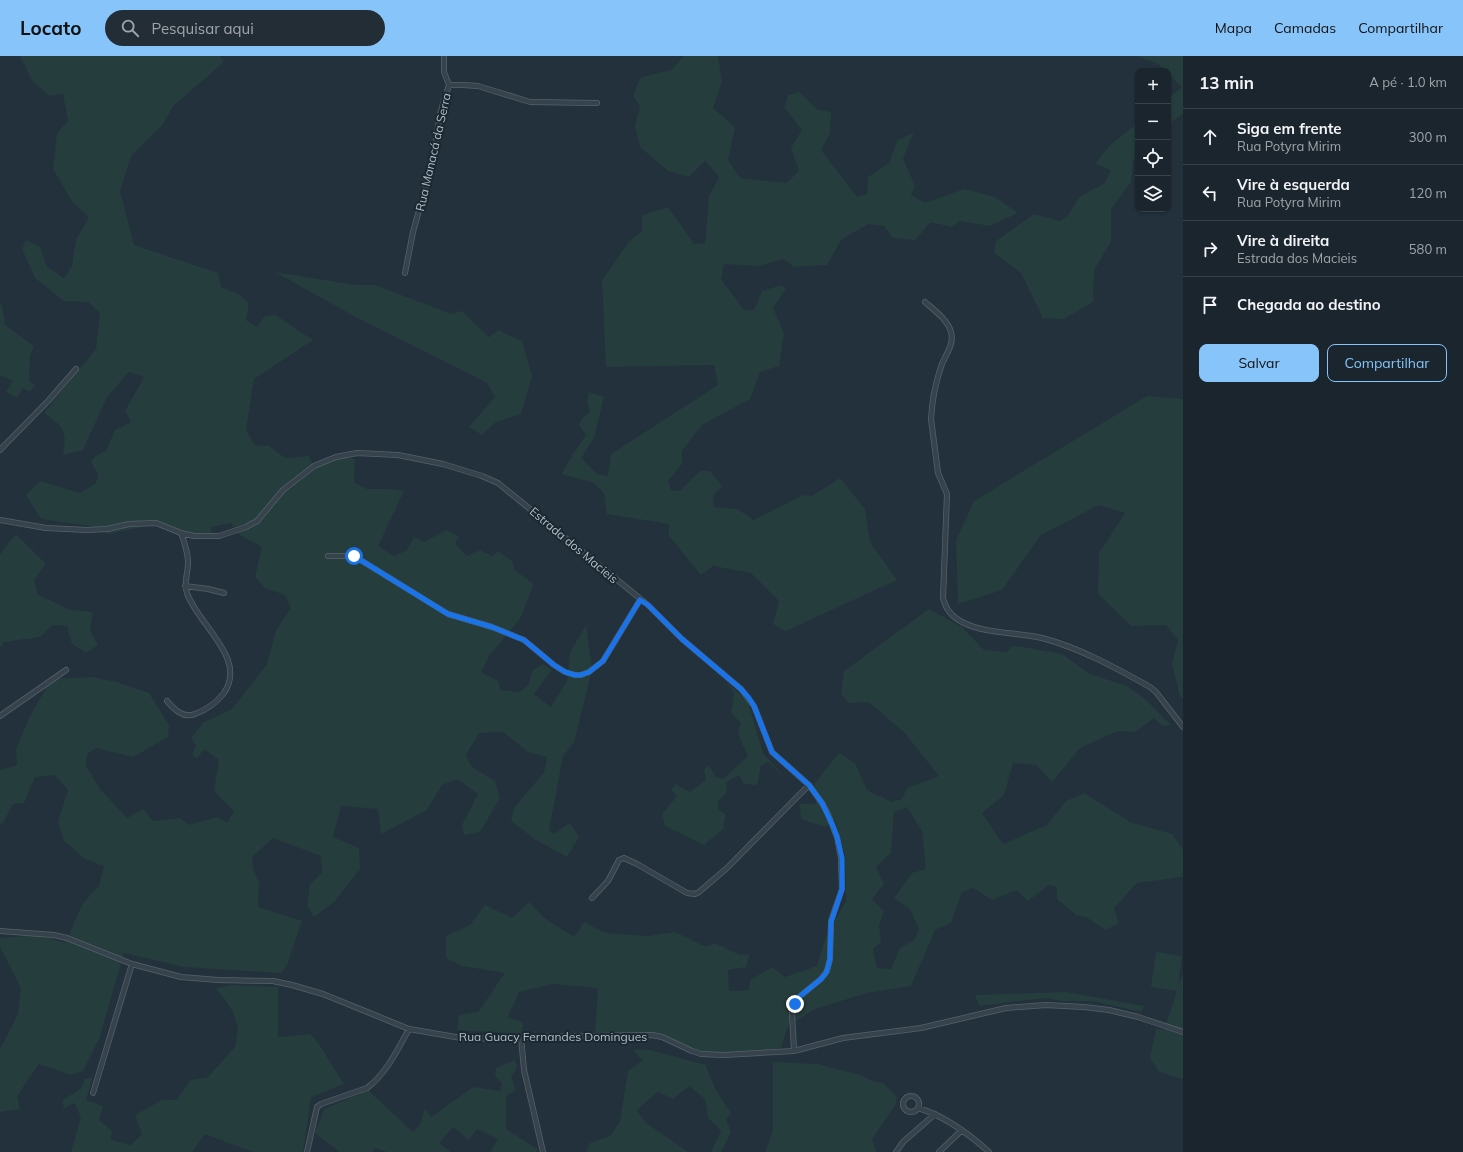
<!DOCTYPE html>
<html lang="pt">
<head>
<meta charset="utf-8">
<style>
	body { margin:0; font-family:Mulish,sans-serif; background:#232d35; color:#f1f3f6 }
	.controls { position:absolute; right:12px; top:12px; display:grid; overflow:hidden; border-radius:8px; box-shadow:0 1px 3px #0004 }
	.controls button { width:36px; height:36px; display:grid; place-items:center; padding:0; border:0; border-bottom:1px solid #384249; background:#1a252d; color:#f1f3f6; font:20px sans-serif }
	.stop { position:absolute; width:12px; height:12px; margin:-9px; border:3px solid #1a73e8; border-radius:50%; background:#fff }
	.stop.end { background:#1a73e8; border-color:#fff; box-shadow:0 1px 4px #0008 }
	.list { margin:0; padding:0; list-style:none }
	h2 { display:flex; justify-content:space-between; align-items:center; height:52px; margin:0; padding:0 16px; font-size:17px }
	h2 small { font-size:13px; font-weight:400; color:#9fa5aa }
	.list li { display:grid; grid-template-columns:26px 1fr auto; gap:12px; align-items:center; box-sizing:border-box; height:56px; padding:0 16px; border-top:1px solid #384249 }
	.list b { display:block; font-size:15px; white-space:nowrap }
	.list p { margin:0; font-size:13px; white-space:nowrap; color:#9fa5aa }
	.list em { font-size:13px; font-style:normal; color:#9fa5aa }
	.actions { display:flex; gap:8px; padding:12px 16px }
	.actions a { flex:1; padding:9px 0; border:1px solid #86c4f9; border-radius:8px; text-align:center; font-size:14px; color:#86c4f9 }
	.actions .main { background:#86c4f9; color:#111 }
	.icon { flex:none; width:22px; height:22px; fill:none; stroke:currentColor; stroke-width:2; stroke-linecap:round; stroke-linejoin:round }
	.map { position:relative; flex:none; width:1183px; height:1096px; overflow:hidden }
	header { display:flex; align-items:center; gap:24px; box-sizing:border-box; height:56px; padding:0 20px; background:#86c4f9; color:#111 }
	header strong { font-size:19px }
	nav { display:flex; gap:22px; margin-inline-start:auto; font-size:14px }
	.search { width:280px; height:36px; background:#232d35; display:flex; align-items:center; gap:10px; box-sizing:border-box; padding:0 14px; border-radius:22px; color:#9fa5aa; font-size:15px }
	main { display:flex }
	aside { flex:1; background:#1a252d }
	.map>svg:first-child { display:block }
	.green { fill:#253d3c; fill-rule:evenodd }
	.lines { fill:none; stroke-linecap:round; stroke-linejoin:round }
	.minor-casing { stroke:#55616a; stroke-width:6 }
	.minor { stroke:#37434c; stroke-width:4.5 }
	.route { stroke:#1a73e8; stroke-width:5 }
	.labels { text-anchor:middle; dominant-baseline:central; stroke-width:4; stroke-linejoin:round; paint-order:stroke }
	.street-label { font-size:12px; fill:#b2bec8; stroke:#1c2831 }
</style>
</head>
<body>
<header>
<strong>Locato</strong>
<div class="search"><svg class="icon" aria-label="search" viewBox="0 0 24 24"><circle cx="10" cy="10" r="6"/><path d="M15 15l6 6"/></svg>Pesquisar aqui</div>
<nav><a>Mapa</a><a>Camadas</a><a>Compartilhar</a></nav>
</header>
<main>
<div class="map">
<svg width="1183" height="1096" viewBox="0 0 1183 1096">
	<rect width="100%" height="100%" fill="#23313c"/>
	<path class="green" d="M20,0H220L224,6L174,49L163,68L131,100L120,135L134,189L218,217L221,231L238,238L249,247L246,264L257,271L265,260L275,259L313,284L254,323L246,374L255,389L269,390L285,402L309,400L313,409L340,400L355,403L354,426L367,433H390L404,435L378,490L394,500L407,494L414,481L424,486L446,474L459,480L455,487L467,500L480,494L492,500L498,495L513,506L514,514L534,528L520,563L489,600L481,616L498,625L501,634L519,636L528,629L533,614L543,608L552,614L534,638L551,651L567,625L570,596L586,569L592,614L574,686L563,700L549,774L554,778L570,767L579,781L567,801L536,784L511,765L514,752L544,716L547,701L528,696L503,676L479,677L466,699L472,711L495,725L500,742L480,776L464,779L462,769L478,738L457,723L442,729L427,754L381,778L378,753L341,750L333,781L359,792L360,813L334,846L314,861L307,850L310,828L322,817L321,800L273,782L252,801L254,815L259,826L258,851L302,865L287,909L281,917L184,911L124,897L99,983L83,1015L72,1019L39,1008L17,1040L20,1053L0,1056V993L18,958L21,932L0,891V882L40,879L65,887L83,847L99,830L104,810L85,803L64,785L58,766L68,734L55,719L35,721L24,747L13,748L3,767L0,768V714L17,709L16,693L29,662L51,623L92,621L117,626L149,637L169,669L168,681L133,701L96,692L87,698L86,710L100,733L127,762L143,753L153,765L180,762L189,769L217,761L227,767L234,755L214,735L219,704L204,693L197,703L192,699L196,689L191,682L204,666L232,653L267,608L276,574L291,552L285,539L265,532L255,521L262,491L239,479L231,467L211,471L212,482H182L157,468L108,478L89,470L41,463L26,439L40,425L80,437L96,427L98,418L91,406L94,401L106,395L115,374L131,366L125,355L144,321L129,316L107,341L83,394L63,399C67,373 64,372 44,357L96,293L100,257L88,246L64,245L35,222L22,193L26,184L40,191L47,211L64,222L72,210L76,184L89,161L73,147L53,113L57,77L68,65L63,38L49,40L33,26Z
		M684,0H718L722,26L713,52L735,71L728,104L740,122L786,127L799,115L791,92L802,74L784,51L788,39L799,36L818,54L831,56L830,77L821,94L857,141L867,138L868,121L889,107L897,85L914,76L903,102L915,130L911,139L925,147L964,133L995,141L1018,157L990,170L960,165L951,171L931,166L915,184L893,182L884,170L868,168L841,184L827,209L794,211L783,203L758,210L724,208L721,223L744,254H754L762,235L782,229L786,233L773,252L784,277L779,310L760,316L750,343L702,369L682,395V408L668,425L671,434L680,435L700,415H710L722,430L713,440L714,451L738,453L753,464L803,439L812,440L840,422L865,453L870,486L897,524L786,575L773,568L779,545L751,517L713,510L701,519L669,480V468L607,458L604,437L592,426L561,418L575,395L586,379L579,369L582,362L590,356L587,346L589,336L604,341L594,382L581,402L597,418L608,420L611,398L718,329L714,309L606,311L602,224L628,187L642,175V159L668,151L694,188L705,187L709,140L719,121L705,105L689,121L668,115L640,91L635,70L640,50L633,39L641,21L671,14Z
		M1137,0H1183V58L1171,66L1168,73V42L1182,31L1168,18V15H1165L1157,7Z
		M1138,67V101L1133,104L1131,126L1111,153V186L1094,214L1093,246L1064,263L1043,262L1021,217L994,197L996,185L1034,158L1060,165L1068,160L1079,141L1105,127L1111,114L1095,108L1110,89Z
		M275,216L355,229H375L451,258L462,255L489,281L498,274L522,285L532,320L521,358L496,366L482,379L469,371L495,341L487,327L359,263Z
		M0,247L2,249L5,269L34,290L30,300L29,325L35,329L30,336L23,332L17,341L6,336L13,325L0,319Z
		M1147,340L1183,343V643L1180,640L1172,608L1178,584L1166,569L1131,570L1098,538L1099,497L1125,457L1099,449L1041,479L1002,534L958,548L956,484L974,445Z
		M16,478L46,508L34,524L38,539L71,554L93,556L90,574L98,589L86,597L72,588L67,570L52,569L40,581L4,586L0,592V498Z
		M929,553L962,571L984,594L1006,596L1013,590L1023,591L1062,598L1090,618L1127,630L1144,642L1171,669L1162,670L1154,662L1135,676L1118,675L1080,692L1052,726L1036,709L1013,707L1004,739L982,757L1003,788L1047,769L1066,745L1084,737L1130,766L1172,778L1183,793V821L1137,827L1114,852L1119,867L1106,874L1086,861L1076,859L1057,843V831L1049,829L1028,845L1016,834L992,844L973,832L962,836L951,867L935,874L911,930L867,937L815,953L788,970L781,992L745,997L698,996L661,979L595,976L598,932L552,928L519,936L508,961L523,967L522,978L457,974L459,959L478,956L505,917L462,910L446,902V880L470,869L485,849L512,862L529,846L543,861L574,881L584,866L605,877L648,880L675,876L706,891L715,887L740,899L750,898L746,911L728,914L729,935L749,934L750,924L772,911L785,921L817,910L826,880L846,845L845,800L835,764L825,771L801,763L800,748H815L818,741L814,728L839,697L855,707L867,734L892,746L902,743L907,732L939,720L904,676L868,646L849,647L841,638L844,615ZM907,751L922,775L926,813L912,817L894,842L910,853L919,873L914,884L900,892L891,913L877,912L873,893L881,886L879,869L884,855L872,843L884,828L876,811L891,797L894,756Z
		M726,625L748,646L763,697L786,723L768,706L761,710L757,729L744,728L739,719L726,726L727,736L718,746V754L726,758L723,773L704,789L665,770L662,758L677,740L671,734L676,728L690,736L706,724L704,714L709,709L716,721L723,723L748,700L738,678L741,667L731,657L734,637Z
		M1156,896L1182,900L1178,931L1183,917V1023L1159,1016L1150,1002L1156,972L1164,974L1177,935L1151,931Z
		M229,929L278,931V981L310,978L317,985L344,1028L311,1041L303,1096H253L205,1078L192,1096H71L81,1061L74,1047L64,1052L62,1045L81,1032L85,1023L93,1021L86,1044L103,1050L99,1064L112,1075L111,1084L131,1089L142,1078L135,1059L162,1044H177L190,1024L207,1022L235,991L238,972L233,956L224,942L216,933Z
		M1066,936L1144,950L1141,956L1092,945H1062L1046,942L979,950L975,939Z
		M635,994H650L706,1009C711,1027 721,1042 731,1057L726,1063L731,1076L721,1096H711L721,1075L708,1061L705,1043L689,1030L673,1043L658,1036L637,1054L646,1067L688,1096H586L590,1087L610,1080L620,1065L628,1015L643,1004L634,995Z
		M515,1004L517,1011L511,1021L516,1034L506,1040V1073L539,1094L535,1096H490L498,1083L477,1073L469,1084L453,1071L439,1087L451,1096H387L375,1092L372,1096H340L315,1077L324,1053L368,1034L413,1076L420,1069L425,1052L431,1061L473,1031L500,1035L502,1027L495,1020L496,1012Z
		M773,1006L818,1008L860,1019L875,1026L883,1027L897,1041L896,1048L872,1083L876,1096H765L773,1074Z"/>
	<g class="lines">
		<g class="minor-casing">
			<path id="minor" d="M449,29H463L478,30L530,46L597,47
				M405,217L413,176L433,104L440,58L449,29L444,16V0
				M925,246C934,254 948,264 951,276C955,290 943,301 940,314C935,329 932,347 931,363L938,417L947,438L943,542C946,554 952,561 964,567C987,578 1016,576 1042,582C1080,592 1116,612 1150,631L1156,636L1183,671
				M0,394L49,344L76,313
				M0,464L46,472L87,474L107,473L129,468L156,467L181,477L194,480H219L246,471L257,465L283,434L314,410L336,401L357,397L398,399L443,408L482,420L498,427L648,549L682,583L741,633L754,650L772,696L809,729L822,747L827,756L837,781L841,802L842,833L831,865L830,903L827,915L821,923L799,941L795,948L792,957L794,995
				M328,500H354L448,558L492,571L524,584L554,609L565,616L575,619H581L589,616L603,605L640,544
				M185,530L208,533L224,537
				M167,645C174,653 183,663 195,658C206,654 217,646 224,637C248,602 197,568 187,537C183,526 189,515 188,504C187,494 184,485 181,477
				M0,660L66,614
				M592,842L608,825L619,804L624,802L637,808L687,837L695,838L699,836L727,812L809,729
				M0,875L54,879L67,882L132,908L181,921L218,924L273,925L292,929L323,938L409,973L467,983L521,981L652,979L662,981L692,995L701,998L724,999L794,995L843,982L921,972L1006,952L1046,949L1084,951L1109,954L1138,961L1183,976
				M521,981L524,1014L543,1096
				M93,1037L132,908
				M903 1048a8 8 0 1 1 16 0a8 8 0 1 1-16 0Z
				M918,1052C945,1060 968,1077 989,1096
				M307,1096L317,1051L321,1048L367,1032C386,1018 398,993 409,973
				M896,1096L903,1086L935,1058
				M939,1096L962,1074"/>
		</g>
		<use href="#minor" class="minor"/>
	</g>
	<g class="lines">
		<path class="route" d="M354,500L448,558L492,571L524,584L554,609L565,616L575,619H581L589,616L603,605L640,544L648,549L682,583L741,633L749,642L754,650L772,696L809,729L822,747L833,770L837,781L842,802V833L831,866L830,903L828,911L826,917L821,923L799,941L795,948"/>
	</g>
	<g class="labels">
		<g class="street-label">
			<text transform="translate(433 96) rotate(-77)">Rua Manacá da Serra</text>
			<text transform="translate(574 489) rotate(40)">Estrada dos Macieis</text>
			<text x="553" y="980">Rua Guacy Fernandes Domingues</text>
		</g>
	</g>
</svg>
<div class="controls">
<button>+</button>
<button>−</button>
<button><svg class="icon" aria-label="locate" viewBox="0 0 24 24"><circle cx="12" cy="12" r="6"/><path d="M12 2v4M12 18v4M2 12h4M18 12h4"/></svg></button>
<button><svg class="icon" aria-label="layers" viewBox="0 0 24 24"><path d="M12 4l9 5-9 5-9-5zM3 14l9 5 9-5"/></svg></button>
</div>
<div class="stop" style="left:354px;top:500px"></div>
<div class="stop end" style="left:795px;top:948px"></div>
</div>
<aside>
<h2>13 min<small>A pé · 1.0 km</small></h2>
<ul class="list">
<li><svg class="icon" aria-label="ahead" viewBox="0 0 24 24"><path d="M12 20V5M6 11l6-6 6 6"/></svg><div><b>Siga em frente</b><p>Rua Potyra Mirim</p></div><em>300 m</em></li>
<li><svg class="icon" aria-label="left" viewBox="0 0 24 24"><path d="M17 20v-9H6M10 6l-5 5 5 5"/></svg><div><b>Vire à esquerda</b><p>Rua Potyra Mirim</p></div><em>120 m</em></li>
<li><svg class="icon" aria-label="right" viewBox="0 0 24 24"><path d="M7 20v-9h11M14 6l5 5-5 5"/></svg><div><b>Vire à direita</b><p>Estrada dos Macieis</p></div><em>580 m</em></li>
<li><svg class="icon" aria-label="arrive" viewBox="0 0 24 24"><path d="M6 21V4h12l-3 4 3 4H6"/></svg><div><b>Chegada ao destino</b></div></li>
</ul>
<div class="actions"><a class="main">Salvar</a><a>Compartilhar</a></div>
</aside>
</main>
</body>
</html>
